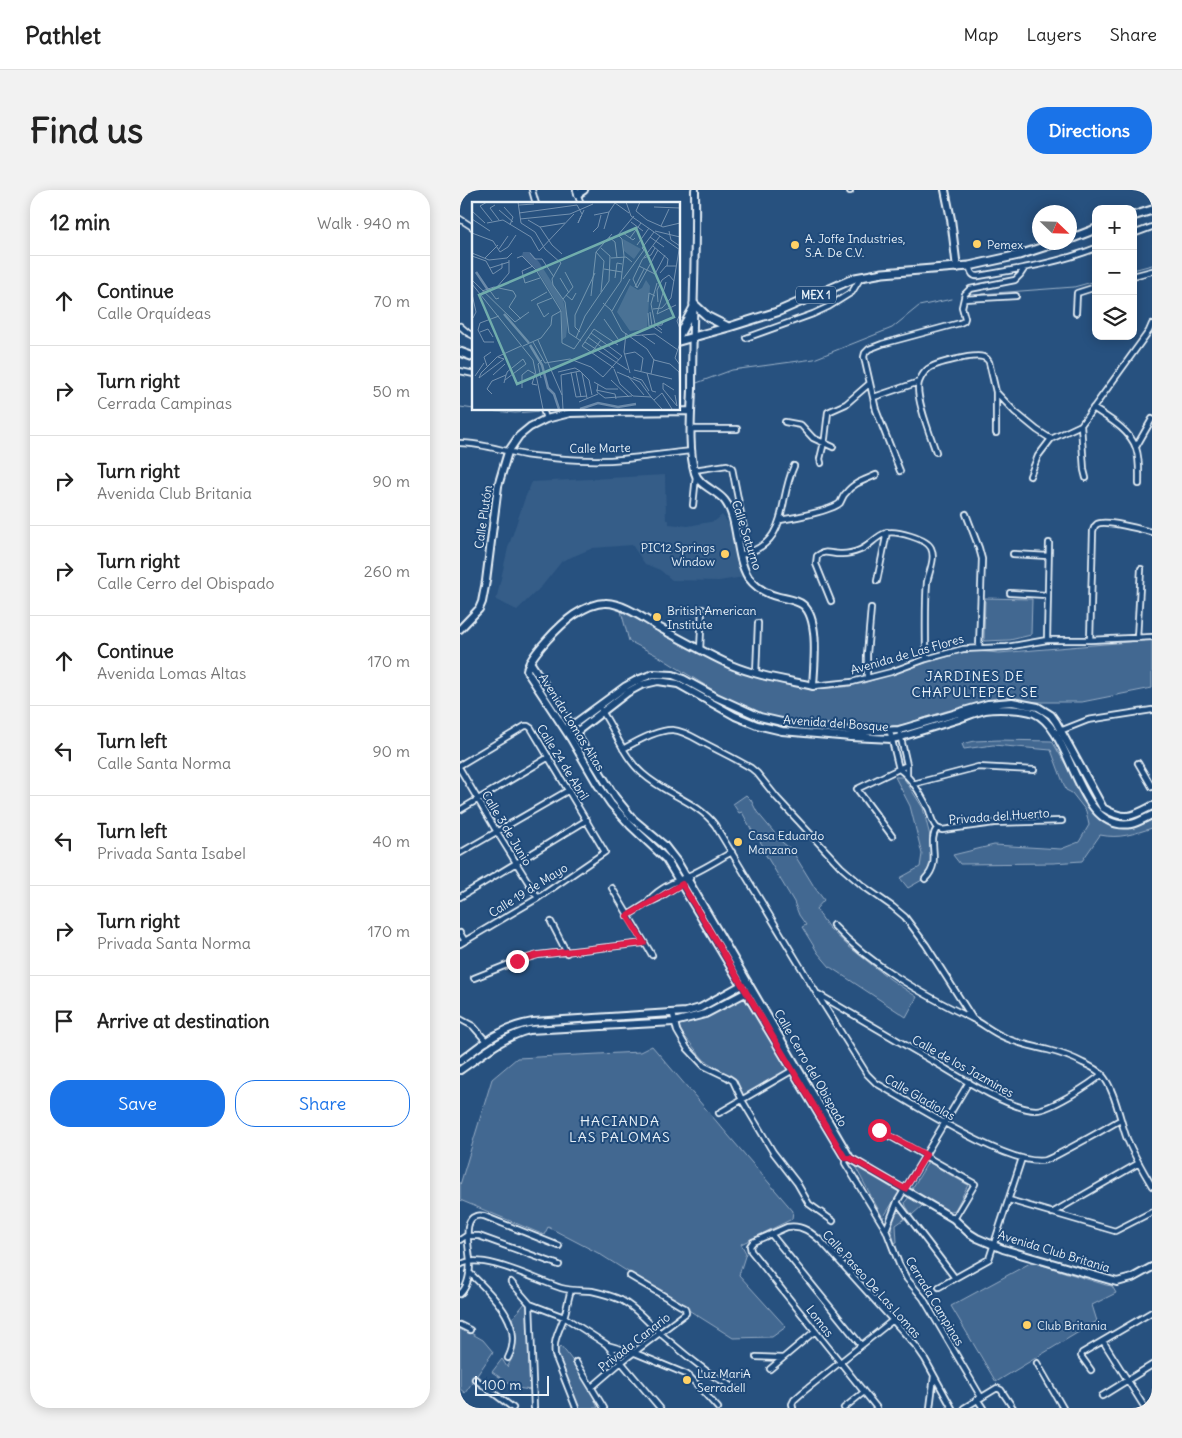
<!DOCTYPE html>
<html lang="en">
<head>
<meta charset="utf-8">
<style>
	body { margin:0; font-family:Delius,sans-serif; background:#f2f2f2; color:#222 }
	.controls { position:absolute; right:15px; top:15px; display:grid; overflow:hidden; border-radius:10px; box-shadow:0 2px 12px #0003 }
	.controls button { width:45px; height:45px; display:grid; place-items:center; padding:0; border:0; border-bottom:1px solid #e0e0e0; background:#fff; color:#222; font:25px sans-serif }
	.compass { position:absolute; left:572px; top:15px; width:45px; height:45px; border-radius:50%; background:#fff; box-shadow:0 2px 12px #0003; rotate:113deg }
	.scale { position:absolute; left:15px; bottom:12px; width:74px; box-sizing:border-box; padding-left:5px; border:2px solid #e8f1f8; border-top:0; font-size:14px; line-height:18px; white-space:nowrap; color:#e8f1f8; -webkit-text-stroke:4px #1f4a7a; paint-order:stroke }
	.stop { position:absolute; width:15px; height:15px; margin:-11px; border:4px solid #e11d48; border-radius:50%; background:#fff }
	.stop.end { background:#e11d48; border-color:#fff; box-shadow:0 1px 5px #0008 }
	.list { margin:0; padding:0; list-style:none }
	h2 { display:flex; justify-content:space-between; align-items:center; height:65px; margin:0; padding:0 20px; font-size:21px }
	h2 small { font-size:16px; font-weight:400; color:#767676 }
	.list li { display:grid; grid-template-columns:32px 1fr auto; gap:15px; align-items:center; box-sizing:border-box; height:90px; padding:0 20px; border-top:1px solid #e0e0e0 }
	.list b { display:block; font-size:19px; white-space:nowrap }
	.list p { margin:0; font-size:16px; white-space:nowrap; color:#767676 }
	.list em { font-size:16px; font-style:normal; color:#767676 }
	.actions { display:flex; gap:10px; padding:15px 20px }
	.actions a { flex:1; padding:11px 0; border:1px solid #1a73e8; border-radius:20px; text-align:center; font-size:18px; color:#1a73e8 }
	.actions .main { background:#1a73e8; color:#fff }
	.icon { flex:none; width:28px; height:28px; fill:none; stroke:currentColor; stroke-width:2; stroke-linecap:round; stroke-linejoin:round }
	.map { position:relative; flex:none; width:692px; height:1218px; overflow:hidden; border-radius:20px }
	header { display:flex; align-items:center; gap:30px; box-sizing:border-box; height:70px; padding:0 25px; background:#fff; border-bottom:1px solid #e0e0e0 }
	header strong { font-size:24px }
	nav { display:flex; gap:28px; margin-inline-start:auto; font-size:18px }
	.intro { display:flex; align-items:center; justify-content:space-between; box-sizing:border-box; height:120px; padding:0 30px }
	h1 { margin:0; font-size:35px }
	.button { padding:12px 22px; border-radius:20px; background:#1a73e8; color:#fff; font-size:18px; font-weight:700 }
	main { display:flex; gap:30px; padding:0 30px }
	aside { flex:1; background:#fff; border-radius:20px; box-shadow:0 2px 12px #0003 }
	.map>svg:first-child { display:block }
	.built { fill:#355d88 }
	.green { fill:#436891; stroke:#96acc4 }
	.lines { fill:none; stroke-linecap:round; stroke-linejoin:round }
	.stream { stroke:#9db3c9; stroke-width:1 }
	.street-casing { stroke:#e8f1f8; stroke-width:8 }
	.secondary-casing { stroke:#e8f1f8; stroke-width:10 }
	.primary-casing { stroke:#e8f1f8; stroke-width:11 }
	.street { stroke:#1f4a7a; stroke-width:4.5 }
	.secondary { stroke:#1f4a7a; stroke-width:6 }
	.primary { stroke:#1f4a7a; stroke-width:7 }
	.route { stroke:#e11d48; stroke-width:6 }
	.poi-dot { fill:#ffd166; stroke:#1f4a7a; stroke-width:2 }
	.labels { text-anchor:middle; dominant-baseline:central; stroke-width:4; stroke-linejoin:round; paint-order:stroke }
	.shield { fill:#1f4a7a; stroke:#acbfd2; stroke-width:1 }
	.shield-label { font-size:11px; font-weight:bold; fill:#e8f1f8 }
	.poi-label { font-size:12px; fill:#e8f1f8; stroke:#1f4a7a; text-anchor:start }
	.street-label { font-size:12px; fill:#e8f1f8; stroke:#1f4a7a }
	.neighbourhood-label { font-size:14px; letter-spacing:1px; fill:#e8f1f8; stroke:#1f4a7a }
	.inset-river { fill:none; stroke:#6b8aaa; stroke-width:2.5 }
	.inset-road { fill:none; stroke:#7491af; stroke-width:1 }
	.view { fill:#71adac; fill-opacity:0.15; stroke:#71adac; stroke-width:2.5 }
	.inset-edge { fill:none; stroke:#e8f1f8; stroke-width:2.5 }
</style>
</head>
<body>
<header>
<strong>Pathlet</strong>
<nav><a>Map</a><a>Layers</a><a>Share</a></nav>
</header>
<div class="intro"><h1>Find us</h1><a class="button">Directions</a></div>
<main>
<aside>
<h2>12 min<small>Walk · 940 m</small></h2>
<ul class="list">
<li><svg class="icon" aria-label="ahead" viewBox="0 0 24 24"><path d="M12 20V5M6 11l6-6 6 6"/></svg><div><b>Continue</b><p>Calle Orquídeas</p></div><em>70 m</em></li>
<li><svg class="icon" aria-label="right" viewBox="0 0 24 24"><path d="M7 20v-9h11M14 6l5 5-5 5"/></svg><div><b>Turn right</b><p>Cerrada Campinas</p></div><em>50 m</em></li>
<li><svg class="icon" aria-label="right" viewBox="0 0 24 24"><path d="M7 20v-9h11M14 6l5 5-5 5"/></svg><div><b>Turn right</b><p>Avenida Club Britania</p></div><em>90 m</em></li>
<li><svg class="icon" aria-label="right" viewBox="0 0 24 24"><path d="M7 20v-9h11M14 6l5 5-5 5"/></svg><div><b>Turn right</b><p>Calle Cerro del Obispado</p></div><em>260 m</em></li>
<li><svg class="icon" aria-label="ahead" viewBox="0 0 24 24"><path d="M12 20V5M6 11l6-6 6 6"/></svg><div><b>Continue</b><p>Avenida Lomas Altas</p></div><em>170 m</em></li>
<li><svg class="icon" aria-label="left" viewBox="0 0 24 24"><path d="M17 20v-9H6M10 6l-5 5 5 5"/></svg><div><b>Turn left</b><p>Calle Santa Norma</p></div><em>90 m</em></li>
<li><svg class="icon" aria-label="left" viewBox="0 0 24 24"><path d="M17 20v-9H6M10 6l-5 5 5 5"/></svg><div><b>Turn left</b><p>Privada Santa Isabel</p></div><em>40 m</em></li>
<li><svg class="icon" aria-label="right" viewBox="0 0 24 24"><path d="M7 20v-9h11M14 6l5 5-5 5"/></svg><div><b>Turn right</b><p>Privada Santa Norma</p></div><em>170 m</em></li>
<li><svg class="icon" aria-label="arrive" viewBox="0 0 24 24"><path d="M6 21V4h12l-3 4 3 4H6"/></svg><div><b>Arrive at destination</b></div></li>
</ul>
<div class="actions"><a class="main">Save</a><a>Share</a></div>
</aside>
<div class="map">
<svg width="692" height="1218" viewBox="0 0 692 1218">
	<rect width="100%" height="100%" fill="#27517f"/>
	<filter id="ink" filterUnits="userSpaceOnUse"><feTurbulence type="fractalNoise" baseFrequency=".02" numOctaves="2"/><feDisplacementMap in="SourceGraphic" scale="10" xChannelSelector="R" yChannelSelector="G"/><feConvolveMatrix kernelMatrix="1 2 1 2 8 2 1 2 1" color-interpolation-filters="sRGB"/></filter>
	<g filter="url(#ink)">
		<path class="built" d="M205,285L206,330H209V334L228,336L255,331L262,325L272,338L278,374L284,387L259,391L212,390L200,380L185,374L172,355L133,358L102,371L82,396L57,420L36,410L48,358L65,308L72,292Z"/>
		<path class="green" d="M525,408L572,409L571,445L550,450L524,451Z
			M161,421L272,480L308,490L352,499L384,497L404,493L455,476L501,463L516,461L539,463L692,450V498L622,512H580L537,509L486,521L445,534L419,539L359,534L329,531L308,526L277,515L198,466L169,451Z
			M539,550L592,551L633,622L643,632L660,636L676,637L692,630V638C673,644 660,649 640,645L622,671L593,673L500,674L493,665L534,655L601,659L619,652L629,635L626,621L612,603L606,600L591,560L533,555L504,559L502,554L515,551Z
			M435,587H443L463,618L471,650L473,672L462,690L448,698L440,688L460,677L462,664L450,616Z
			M286,605L291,610L297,622L323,653L331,659L355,698L364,710L356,719L369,738L388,756L430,789L457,807L446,827L370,777L358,763L342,737L346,735L339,725L334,712L304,662L306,660L291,639L282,622L279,623L273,614Z
			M287,805L331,879L283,906L273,888L244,870L222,843L219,836L222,833Z
			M192,856L333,1021L332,1029L281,1054L286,1063L279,1085L326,1137L312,1147L273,1148L138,1063L88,1037L84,1045L0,1010V995L32,889L57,868L180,862Z
			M468,972L508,995L495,1020L487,1022L452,999L453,997Z
			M398,976L440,1001L423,1028L396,978Z
			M449,1007L463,1015L452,1025L446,1016L445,1012Z
			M440,1022L446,1028L436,1035L437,1052L434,1053L431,1036L436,1023Z
			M572,1072L646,1095L652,1096L656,1103L632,1115L637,1131L536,1192L491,1116Z
			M65,1113L67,1115L68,1118L71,1200L56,1198L32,1182L42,1169L47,1177C53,1170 56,1151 54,1141C54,1138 52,1133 51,1130Z
			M0,1137L23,1150L33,1162L5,1203L0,1199Z
			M101,1156C117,1175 129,1195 138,1218H117L104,1180L98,1169L97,1163L99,1158Z"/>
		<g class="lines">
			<path class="stream" d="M673,80L692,75
				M521,104L614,97L636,91
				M234,194L272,180L354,169L432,138L459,116L492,109
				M0,217L14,219
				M15,219L55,223L81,221
				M85,221L108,219"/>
			<g class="street-casing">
				<path id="street" d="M72,0L76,14
					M116,0L121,14
					M390,0V1
					M0,29L14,38
					M673,44L692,37
					M509,76C511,82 512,87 519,86C559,79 598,73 636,58
					M673,86L692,81
					M504,109L556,106
					M616,123L617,103L636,97
					M0,136L8,143L14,146
					M286,148L353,124L368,117L392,102L401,87
					M0,181L14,184
					M536,202V243
					M414,207L459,192
					M633,218C648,228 670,240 676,258C680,270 679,282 679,294
					M83,219L86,229
					M325,232L341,235L353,248L373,257
					M621,235L624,280L626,288
					M231,239H277
					M0,253C25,253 47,263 72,266C102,269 133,272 163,269C186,267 209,263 232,261
					M676,257L692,229
					M476,262C471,247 454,205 459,192C461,187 464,182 468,179C475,173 514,164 523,167C527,168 527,169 529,172L536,202L555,222L577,240L591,249L621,235L689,141L692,134
					M361,273L360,269L365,248L368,222L386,214L409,194
					M234,280L267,275L272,278L284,339L282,348L278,352
					M440,281L416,220L404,167L405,163L409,159L422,154L500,133L504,131L505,128L502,117L505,104L510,99L555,90L560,85L564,79
					M570,286L578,266L591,249
					M233,315L236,286
					M506,324L519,358L522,369L519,458
					M320,330C333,328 371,321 380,313C382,310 383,305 386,303C393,293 405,290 416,285
					M553,364L588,366
					M280,365C330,354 317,313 334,276
					M417,391L427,342
					M550,403L587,405
					M371,411L356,374L357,366C365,359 372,365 382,364C387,364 395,362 400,360C410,356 416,346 426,343C436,340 467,349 471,358C476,368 469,382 467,392C465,415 466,445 466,469
					M677,448L681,379
					M587,450L589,353
					M630,450L633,341C634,338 634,336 637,334C646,329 682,340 692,342
					M240,460L242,419
					M296,484L298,433
					M407,488V464L411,418
					M353,496L392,492L431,482L466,469L503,459L547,457L587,450H630L692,447
					M141,520C156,541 163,567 183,584C205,604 238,612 255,635L357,804L407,884L416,893C448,911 552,979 586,970C594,967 602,962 610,958C627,949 643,940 660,930
					M430,542L439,579C452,588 462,606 469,620C471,627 472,633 477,638
					M595,543L628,530L692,520
					M440,544L447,575V585
					M163,559C175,552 198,539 213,540C225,541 236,549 246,554C261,562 276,569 291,578L297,583L317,608L381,677L403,696L433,717L445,727L466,755L513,829
					M678,573L692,597
					M0,575L65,536H68L71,538L145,662L78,708L0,754
					M0,579L37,642L78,708
					M453,594L518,577L574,580
					M0,620L89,567
					M477,638L482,640L534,633L602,631
					M432,646L397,599L447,575
					M0,663L109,600
					M465,689C483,671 466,653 477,638
					M152,698L192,765
					M0,707L127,630
					M186,714C196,698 218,691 234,683C247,677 259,669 272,662
					M167,726L186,714L199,708L230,688
					M91,732L107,763
					M373,735C412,776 460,803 511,828C522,833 532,842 544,847C558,854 573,856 588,860C600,863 612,867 623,873C630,876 637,879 642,885C655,899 660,931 667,949C674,965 683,981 692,996
					M0,743L5,751
					M14,788L57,771L78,765L184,753
					M358,804C397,827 437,850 476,873C499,887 551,920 576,920C590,920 631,894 642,884
					M213,824L217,841L227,858L244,876L267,887L273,891L282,910L313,962L337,993L349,1014L373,1031
					M0,829L13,836L27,852
					M259,923L333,880
					M419,940L515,994L494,1029
					M386,966L385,973L426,1040L439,1074L447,1089L463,1108L521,1207
					M549,1010L655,1041L692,1022
					M437,1012L495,1088
					M592,1023L679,973
					M426,1040L437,1012L509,892
					M311,1044L401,1155
					M0,1050L6,1046H19L99,1075
					M0,1075C21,1061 78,1091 101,1098C111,1101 122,1100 132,1101C141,1103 152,1106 161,1110C177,1118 188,1133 202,1145C217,1158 233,1171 249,1183C257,1189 267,1193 275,1198
					M9,1082C31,1104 66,1134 48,1168
					M51,1092L70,1114L74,1218
					M479,1097L529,1069L562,968
					M111,1100C108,1109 107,1118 104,1127C99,1142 93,1149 95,1165L116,1218
					M0,1104C9,1096 10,1082 10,1071C9,1056 0,1021 24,1026L99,1056
					M70,1114L104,1127L146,1154L200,1218
					M0,1135L10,1140
					M643,1151L685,1218
					M147,1155L175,1163L226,1184L230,1187L258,1218
					M296,1167L322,1168
					M116,1172L144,1218
					M577,1173L603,1218
					M310,1179L355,1141
					M631,1180L621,1166L622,1163L692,1122
					M15,1189L53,1218
					M132,1197L160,1173L226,1123L225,1118L221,1116L170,1086
					M642,1206L692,1175
					M517,1209L523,1218
					M333,1218L332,1214L334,1210L343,1202L433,1130
					M384,1218L404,1202
					M417,1218L291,1061L290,1056L293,1052L327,1037C342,1034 352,1043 363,1053L456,1156L465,1169L492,1218
					M470,1218L474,1186
					M504,1218L537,1198L541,1200L553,1218"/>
			</g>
			<g class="secondary-casing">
				<path id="secondary" d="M235,0C236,67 232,134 232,200C231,225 228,260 235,283C240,297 257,300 265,311C279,329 275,366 288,387C296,398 306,404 319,407C327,409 337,410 343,415C360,429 354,476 353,496C326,490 297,486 271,475C247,464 224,451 200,438C186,430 162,412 145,413C134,413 123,419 114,425C101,434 70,465 67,480L68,483L110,547L138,595L151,614L170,635L206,669L385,968H390L494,1029L509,1043L517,1048L543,1059L657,1092L672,1088L692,1077
					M485,0L491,29L497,78
					M118,4L124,0
					M0,439L19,419L22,412L26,391L38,296L48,262L59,246L70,237L86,229L110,223L151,222L231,221
					M70,472L116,543L155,607L173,629L204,655L218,673L390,968
					M106,540L166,496L175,491L193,484L213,485L223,489L256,507L300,527L335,535L401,542L439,540L528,514L552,512L578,517L591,525L596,532L643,618C665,631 671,627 692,616
					M110,547L168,502L181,495L198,491L218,494L275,526L297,535L322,541L391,547L432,549L441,547C460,541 480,535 499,529C507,526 516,522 525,520C537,518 562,519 574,523C614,540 616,643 671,634C678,633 685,628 692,625
					M0,871C24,852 42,837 73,832L226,822L240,818L285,793
					M0,880C22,865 42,847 69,840L214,832L245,824L289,801"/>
			</g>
			<g class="primary-casing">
				<path id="primary" d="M673,26L692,20
					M610,49L636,39
					M234,114L248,127L268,137
					M219,145L233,119
					M219,151L269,137L317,122L395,88L423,83L509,76L559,65L599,52
					M0,162L14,167"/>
			</g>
			<use href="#street" class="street"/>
			<use href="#secondary" class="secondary"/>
			<use href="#primary" class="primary"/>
		</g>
	</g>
	<g class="lines" filter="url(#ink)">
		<path class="route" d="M57,771L78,765L184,753L167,726L222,694L385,968H390L445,999L466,965L419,940"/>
	</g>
	<g class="poi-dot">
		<circle cx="517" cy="54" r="5"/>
		<circle cx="335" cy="55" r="5"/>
		<circle cx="265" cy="364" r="5"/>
		<circle cx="197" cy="427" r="5"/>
		<circle cx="278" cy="652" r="5"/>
		<circle cx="567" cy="1135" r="5"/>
		<circle cx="227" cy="1190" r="5"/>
	</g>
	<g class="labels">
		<rect class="shield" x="336" y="96.5" width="40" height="17" rx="4"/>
		<g class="shield-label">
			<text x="356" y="105">MEX 1</text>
		</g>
		<g class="poi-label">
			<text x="345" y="48">A. Joffe Industries,<tspan x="345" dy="14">S.A. De C.V.</tspan></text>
			<text x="527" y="54">Pemex</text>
			<text x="255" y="357" text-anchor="end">PIC12 Springs<tspan x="255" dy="14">Window</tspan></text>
			<text x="207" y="420">British American<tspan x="207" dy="14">Institute</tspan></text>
			<text x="288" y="645">Casa Eduardo<tspan x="288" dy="14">Manzano</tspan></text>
			<text x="577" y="1135">Club Britania</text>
			<text x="237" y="1183">Luz MariA<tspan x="237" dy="14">Serradell</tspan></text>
		</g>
		<g class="street-label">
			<text transform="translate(140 258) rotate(-1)">Calle Marte</text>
			<text transform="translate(23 327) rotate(-82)">Calle Plutón</text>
			<text transform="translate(287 345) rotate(72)">Calle Saturno</text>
			<text transform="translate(447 464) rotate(-16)">Avenida de Las Flores</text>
			<text transform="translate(112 532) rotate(58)">Avenida Lomas Altas</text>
			<text transform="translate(376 533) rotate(4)">Avenida del Bosque</text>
			<text transform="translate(103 572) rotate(58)">Calle 24 de Abril</text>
			<text transform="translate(539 626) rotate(-4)">Privada del Huerto</text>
			<text transform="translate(47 638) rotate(59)">Calle 3 de Junio</text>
			<text transform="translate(68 700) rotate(-32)">Calle 19 de Mayo</text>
			<text transform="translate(503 876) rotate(29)">Calle de los Jazmines</text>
			<text transform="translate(351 878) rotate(60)">Calle Cerro del Obispado</text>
			<text transform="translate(460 907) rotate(30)">Calle Gladiolas</text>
			<text transform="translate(594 1061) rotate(17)">Avenida Club Britania</text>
			<text transform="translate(412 1094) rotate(48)">Calle Paseo De Las Lomas</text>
			<text transform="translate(475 1111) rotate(59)">Cerrada Campinas</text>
			<text transform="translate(360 1131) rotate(52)">Lomas</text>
			<text transform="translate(174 1152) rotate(-38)">Privada Canario</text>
		</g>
		<g class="neighbourhood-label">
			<text x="515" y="486">JARDINES DE<tspan x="515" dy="16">CHAPULTEPEC SE</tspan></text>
			<text x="160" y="931">HACIANDA<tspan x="160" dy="16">LAS PALOMAS</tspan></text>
		</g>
	</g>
	<g transform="translate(12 12)">
		<rect width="208" height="208" fill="#27517f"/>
		<path d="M151,37L169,47L162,57L152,49ZM51,50H58L67,60L91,98L96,118L94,135L90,138V109L65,68L50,54ZM174,78L178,84L175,127L158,129L145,110L158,83L166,88L170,86Z" fill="#436891"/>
		<path class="inset-river" d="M4,70L16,88M32,112L57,141M58,143L70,163L76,186L82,192L87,207M108,207L126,201L146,205L164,202"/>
		<path class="inset-road" d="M15,0L8,4L20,19M46,0L49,21L63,30L73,47L89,61L80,77L81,83L93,100L97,131L109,139M154,0L159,14L208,48M168,0L164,9L175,18L191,25L208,21M143,1L157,11M23,3L18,6L27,18M47,3L62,2M32,5L41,15L38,23M182,5L208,6M27,8L41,20M0,9L13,21M47,11L105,3L110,12M122,13L137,10L143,1M109,14L106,21L112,8M0,17L18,29M48,17L98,12L121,2M56,18L68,25L80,43L90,52M159,20L171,29M15,21L31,18L59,35L67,49L102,12M189,24L197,7M68,25L93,21M132,27L137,10M183,29L208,35M197,29L199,38L208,44M121,30L126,25L129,13M0,31L21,39L28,50L36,45L44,33M151,31L161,38L163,36M137,35L143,40L145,56M178,35L192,45M158,36L169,21M165,43L177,26M181,44L196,57L195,64M27,47L36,34M172,48L170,46L182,30M186,48L165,86L161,77L170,58L188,34M124,50L132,59L129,90M0,51L17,58L35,56L40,51M58,51L63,57H70L82,75M0,54L14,59L21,72L30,66V61M13,56L26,43M45,56L50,54L64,68L89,109M139,56L154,55L160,60M172,56L179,53L183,46M61,64L50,69L53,81L68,76M167,64L183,72L193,53M18,66L37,60M132,67L150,70M93,70L101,85M188,71L194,64H204M88,76L97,91M143,76L145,61L150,62M151,77L172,48M0,78L43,120L57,110M185,81L179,102L183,122L190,128M0,82L61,158L71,207M25,85L37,71V58M163,85L172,67M16,86L24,97L27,96M10,89L22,85L41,89L44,94L37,105L49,117M0,92L4,110L1,116M94,93L100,98L104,91M119,94L124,50L140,32M91,97L101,85M59,99L75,90M176,100L177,91L183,94M186,100L185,88L190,78L197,73L202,79M131,101L139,108L150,129L175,147L182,158L198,162L207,170L208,191M181,107L190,106L199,96L207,48M140,109L158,77M178,110L180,124L190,131M77,111L72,115L65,102L80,96M176,111L177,124L190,123L192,118M185,112L194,80M185,112L204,103M208,112L205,119L208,127M132,117L146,137M8,121L6,128L12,140H22M8,121L27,114M8,130L16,127L21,135M108,130L103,125V113L123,71M154,131L152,150L158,171M170,133L183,142M158,134L183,132L206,148M116,135L147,158M104,136L113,114L137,79L138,54L129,46M66,138L90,193M61,140L73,161L98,157L119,165L131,175L150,154L119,131M113,140L156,168M208,141L203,156L208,163M51,144L69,136L79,123L80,114L89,109L90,141L102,147M102,147L149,79L152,54L150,37L146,33L162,14M119,151L129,138M153,152L163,150L171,156L169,169M15,164L12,155L19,150M142,166L110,144L122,127L146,143M142,167L148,182L161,194L179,195L190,207M162,168L200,177M86,170L103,166L108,169L117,178L120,193M99,170L104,195L115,194M104,170L109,195M145,170L168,180L179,195M110,171L115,196M175,171L180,189L184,190M179,172L182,157M21,173L33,162M3,174L12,161M156,174L172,193M161,175L170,178L177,189M7,176L9,171L25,155L49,144M7,176L32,157L26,155M69,176L66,162L70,158M139,178L157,195M122,180L134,187H146M32,181L34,173L35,171V170L51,157L54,162L33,178M126,182L125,190L133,196L160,194M50,186V173L56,168L63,172L60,182L65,183M124,188L143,192L144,197M202,188L191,181V187L205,204L203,193M20,192L15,187L20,179L34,173M182,198L190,191L200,207M107,200L126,192M91,207L89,173L108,169"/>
		<path class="view" d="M164,26L202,115L45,182L7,93Z"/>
		<rect width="208" height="208" class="inset-edge"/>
	</g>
</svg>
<div class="controls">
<button>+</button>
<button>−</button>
<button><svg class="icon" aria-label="layers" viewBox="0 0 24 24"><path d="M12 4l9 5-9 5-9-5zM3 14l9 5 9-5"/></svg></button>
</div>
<svg class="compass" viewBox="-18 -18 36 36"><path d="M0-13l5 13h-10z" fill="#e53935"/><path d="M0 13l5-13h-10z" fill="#767676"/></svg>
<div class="scale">100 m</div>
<div class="stop" style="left:419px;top:940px"></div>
<div class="stop end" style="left:57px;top:771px"></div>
</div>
</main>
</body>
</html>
